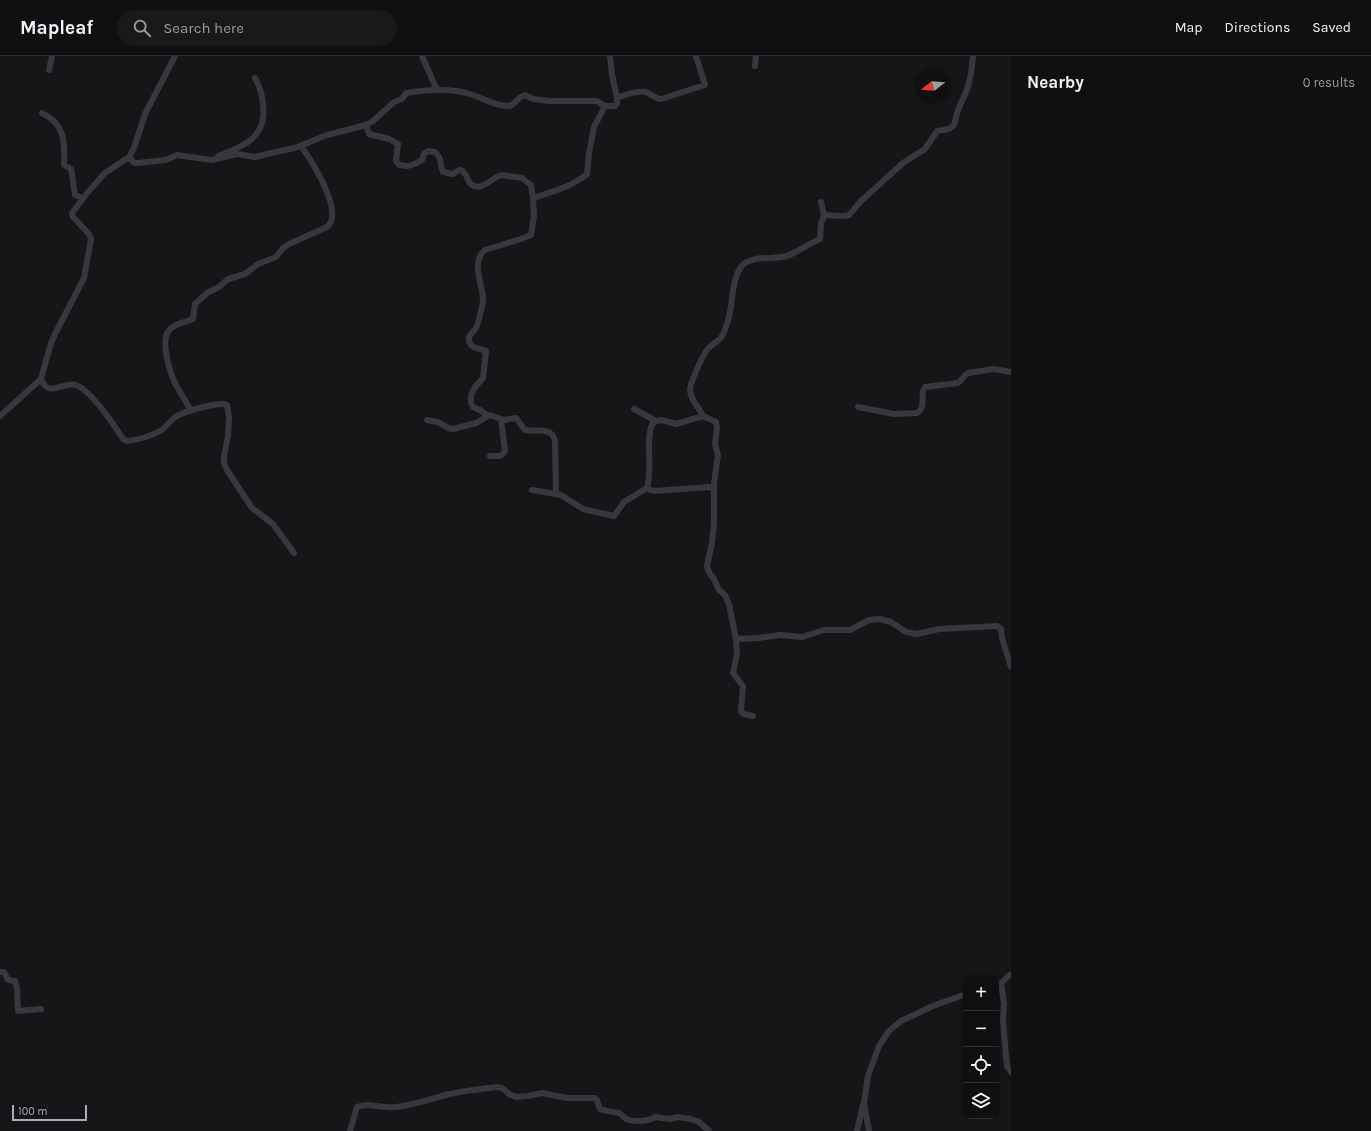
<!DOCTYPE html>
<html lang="en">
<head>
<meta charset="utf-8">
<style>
	body { margin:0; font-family:Karla,sans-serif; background:#19191b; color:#f1f3f6 }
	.controls { position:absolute; right:12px; bottom:12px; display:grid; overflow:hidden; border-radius:8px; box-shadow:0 1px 3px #0004 }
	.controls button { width:36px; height:36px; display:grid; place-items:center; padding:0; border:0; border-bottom:1px solid #303032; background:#101012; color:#f1f3f6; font:20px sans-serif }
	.compass { position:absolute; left:915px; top:12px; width:36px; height:36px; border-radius:50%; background:#101012; box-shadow:0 1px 3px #0004; rotate:253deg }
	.scale { position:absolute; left:12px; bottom:10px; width:75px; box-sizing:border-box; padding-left:4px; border:2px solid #a8adb8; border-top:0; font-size:11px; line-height:14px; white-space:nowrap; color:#a8adb8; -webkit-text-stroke:3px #111113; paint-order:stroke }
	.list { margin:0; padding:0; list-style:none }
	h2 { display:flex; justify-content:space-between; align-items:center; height:52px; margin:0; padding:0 16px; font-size:17px }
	h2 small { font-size:13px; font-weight:400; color:#9c9d9f }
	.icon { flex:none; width:22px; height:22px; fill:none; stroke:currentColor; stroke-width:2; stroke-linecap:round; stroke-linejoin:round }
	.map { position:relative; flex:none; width:1011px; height:1075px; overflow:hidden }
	header { display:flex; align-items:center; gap:24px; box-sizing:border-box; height:56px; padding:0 20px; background:#101012; border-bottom:1px solid #303032 }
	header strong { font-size:19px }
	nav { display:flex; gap:22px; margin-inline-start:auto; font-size:14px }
	.search { width:280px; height:36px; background:#19191b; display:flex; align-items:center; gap:10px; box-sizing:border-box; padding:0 14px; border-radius:22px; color:#9c9d9f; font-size:15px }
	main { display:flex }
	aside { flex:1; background:#101012 }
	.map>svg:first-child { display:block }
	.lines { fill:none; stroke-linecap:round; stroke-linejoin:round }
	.minor { stroke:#37383d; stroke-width:6 }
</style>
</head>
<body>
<header>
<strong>Mapleaf</strong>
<div class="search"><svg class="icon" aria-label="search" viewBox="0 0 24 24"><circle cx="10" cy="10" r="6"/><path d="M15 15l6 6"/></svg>Search here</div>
<nav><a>Map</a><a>Directions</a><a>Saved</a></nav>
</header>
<main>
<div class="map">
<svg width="1011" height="1075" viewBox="0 0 1011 1075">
	<rect width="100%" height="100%" fill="#161618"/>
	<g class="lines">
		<path class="minor" d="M422,0L437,34
			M610,0L612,19L617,42
			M755,10L756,0
			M49,14L52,0
			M42,57C65,68 65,86 64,109L71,113L75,139L83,142
			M366,69L373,65L394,46L402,43L406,37C425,34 451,32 470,38C483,42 494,50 508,50C515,50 518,40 525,39L533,43L550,45H597L605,50
			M218,100C244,90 268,81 263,48C262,38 260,30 255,22
			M129,101L134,107H138L166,104L177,99L212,104L237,98L255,101L280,95L295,92L327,79L366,69L369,78L389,83L398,88L396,105L399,109L408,110L417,107L422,104L424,98L428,95L435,96C443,103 439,108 443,116C446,116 450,118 453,118C456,117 458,113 461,114C467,116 467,126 472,129C483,135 491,122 501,119L522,122L531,129L533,142
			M821,146L824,159
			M41,323C49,343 63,325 76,329C92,335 114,369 123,383L127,385C137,384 151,380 160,375C167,371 171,362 179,359C186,355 220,345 227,349L229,361L228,380L224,400V407L227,414L252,452L273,468L294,497
			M858,351L894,358L917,357C927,351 919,339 925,331L958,327C963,324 963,319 968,317L994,313L1011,316
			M634,353L656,365
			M191,355C186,345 180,337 175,327C170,316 159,283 170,273C175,268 186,266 193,263L195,248L207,237L219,231L228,223L245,218L258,208L276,201L283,192L289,188L327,171C345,156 311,104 301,90
			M0,360L41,323L51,287L56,276L84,222L91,183L89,178L73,161L72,157L88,136L105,117L129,101L134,92L145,58L175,0
			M488,360L480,354L473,351L471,347V339L475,331L483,322L486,295C480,292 470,293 469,284C468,278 474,276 476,272C478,268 483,248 483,244C483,228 470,206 485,194L521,183L531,179L534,160L533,142C551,136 572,131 587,118L589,97L594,71L605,50H615L617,47V42C625,39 637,34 646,36C652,38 655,43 661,43L705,29L696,0
			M703,360C699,351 690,344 690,333C690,327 703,299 707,294C710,289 717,286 721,282C724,278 726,270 728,265C733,250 731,217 745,207C758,199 773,204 787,200C798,196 808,188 820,183L821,168L824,159L844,160L849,159L861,145L903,107L925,93L937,75L949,73L954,69L958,54L967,34L971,18L973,0
			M427,364L438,366L448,372L453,373L476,367L490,359L504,364L516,362L525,374C535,376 552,370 555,385L556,438
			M490,400H501L505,395L501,364
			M647,432L650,434L654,435L696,432L709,431L714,433
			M532,434L561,439L583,453L614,460L624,446L647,432C653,411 645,386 652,368L656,365L662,364L676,368L703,360L716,366L717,372L715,388L718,399L714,428V467L712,487L707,510L709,516L714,523L719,534L725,539L729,548L736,583L737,598L733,617L743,630L741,655L743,658L753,660
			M736,583L758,582L780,579L802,581L824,574H850L869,564L880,563L891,566L906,576L917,578L939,573L997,570L1001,573L1002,582L1011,611
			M0,916H4L8,924L15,925L17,933L18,955L41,953
			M1001,927L1004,947L1003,965L1007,1010L1011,1016
			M996,928L1001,927L1011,918
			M350,1075L357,1051C369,1046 382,1053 396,1051C413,1049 428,1044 445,1039C462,1035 479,1033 497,1031L502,1032L509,1038L516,1041L528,1040L542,1037L567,1042H595L597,1044L600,1053C606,1055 612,1056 619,1057C622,1058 623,1061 626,1063C634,1066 648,1066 655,1061L670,1063L677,1061L691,1063L699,1066L709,1075
			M857,1075L863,1049
			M869,1075L864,1047L868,1020L879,990L889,975L901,965L933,950L966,938"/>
	</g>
</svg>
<div class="controls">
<button>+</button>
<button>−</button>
<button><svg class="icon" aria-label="locate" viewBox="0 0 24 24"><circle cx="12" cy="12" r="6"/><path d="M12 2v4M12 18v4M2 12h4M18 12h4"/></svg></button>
<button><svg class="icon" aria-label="layers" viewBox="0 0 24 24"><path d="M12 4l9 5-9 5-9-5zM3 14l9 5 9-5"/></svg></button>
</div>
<svg class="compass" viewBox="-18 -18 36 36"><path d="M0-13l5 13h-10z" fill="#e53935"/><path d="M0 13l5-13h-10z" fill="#9c9d9f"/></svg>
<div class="scale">100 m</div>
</div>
<aside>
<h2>Nearby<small>0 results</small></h2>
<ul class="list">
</ul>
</aside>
</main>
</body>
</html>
